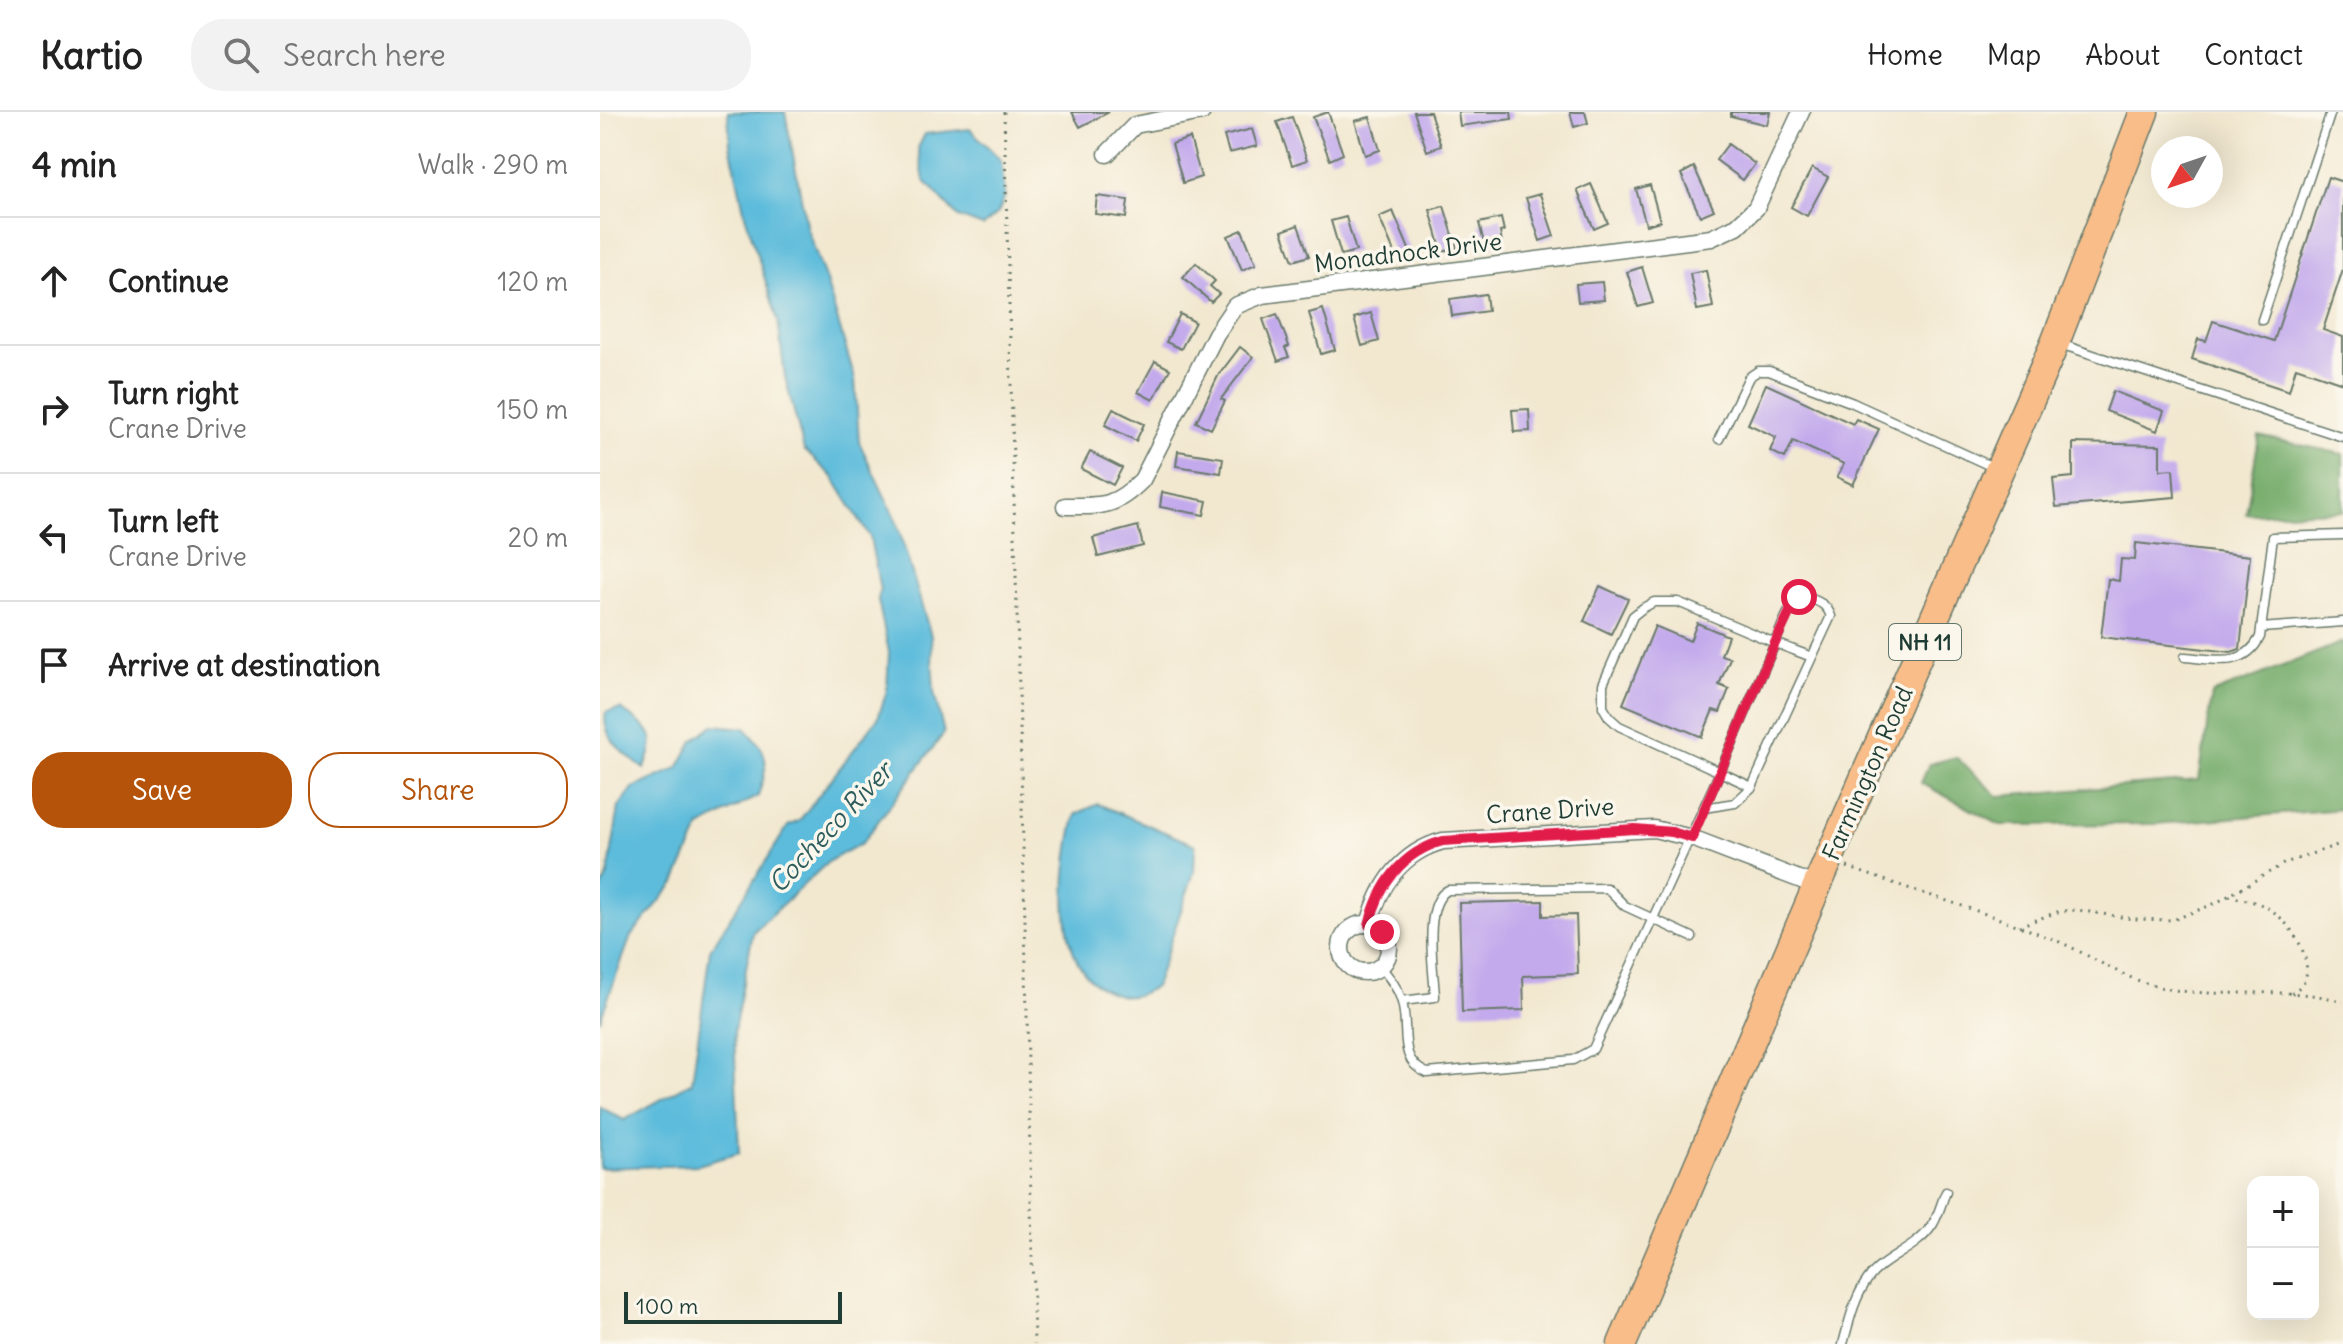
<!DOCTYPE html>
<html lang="en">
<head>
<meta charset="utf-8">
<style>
	body { margin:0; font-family:Delius,sans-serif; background:#f2f2f2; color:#222 }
	.controls { position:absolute; right:24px; bottom:24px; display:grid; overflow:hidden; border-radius:16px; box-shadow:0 8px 32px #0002 }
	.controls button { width:72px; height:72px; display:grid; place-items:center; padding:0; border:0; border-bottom:2px solid #e0e0e0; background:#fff; color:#222; font:40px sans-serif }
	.compass { position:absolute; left:1551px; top:24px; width:72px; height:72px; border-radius:50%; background:#fff; box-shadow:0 8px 32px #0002; rotate:230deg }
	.scale { position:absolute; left:24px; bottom:20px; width:218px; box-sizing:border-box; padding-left:8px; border:4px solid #1f3d34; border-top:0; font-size:22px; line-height:28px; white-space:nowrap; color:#1f3d34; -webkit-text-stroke:6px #fbf7ec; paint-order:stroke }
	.stop { position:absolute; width:24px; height:24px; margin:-18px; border:6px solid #e11d48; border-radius:50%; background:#fff }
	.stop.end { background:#e11d48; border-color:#fff; box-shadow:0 2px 8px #0008 }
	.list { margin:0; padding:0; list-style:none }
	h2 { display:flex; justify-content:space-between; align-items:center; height:104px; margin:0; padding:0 32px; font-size:34px }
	h2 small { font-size:26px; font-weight:400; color:#767676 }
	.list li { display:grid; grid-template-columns:52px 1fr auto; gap:24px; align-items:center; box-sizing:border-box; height:128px; padding:0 32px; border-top:2px solid #e0e0e0 }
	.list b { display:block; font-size:30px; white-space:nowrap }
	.list p { margin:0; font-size:26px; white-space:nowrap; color:#767676 }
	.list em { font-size:26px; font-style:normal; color:#767676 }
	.actions { display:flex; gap:16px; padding:24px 32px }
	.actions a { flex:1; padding:18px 0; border:2px solid #b45309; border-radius:32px; text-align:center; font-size:28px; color:#b45309 }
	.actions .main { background:#b45309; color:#fff }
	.icon { flex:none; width:44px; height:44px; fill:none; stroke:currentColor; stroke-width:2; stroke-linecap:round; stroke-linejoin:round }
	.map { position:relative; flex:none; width:1743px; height:1232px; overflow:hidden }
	header { display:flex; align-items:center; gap:48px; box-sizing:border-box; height:112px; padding:0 40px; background:#fff; border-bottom:2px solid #e0e0e0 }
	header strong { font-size:38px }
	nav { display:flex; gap:44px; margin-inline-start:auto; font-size:28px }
	.search { width:560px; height:72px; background:#f2f2f2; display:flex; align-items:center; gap:20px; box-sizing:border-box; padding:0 28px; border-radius:32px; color:#767676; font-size:30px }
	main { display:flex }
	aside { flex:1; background:#fff }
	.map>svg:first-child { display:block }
	.forest { fill:#74ac6a; stroke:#4a744f; stroke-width:2 }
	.water { fill:#5dbcdb; stroke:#3e7c88; stroke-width:2 }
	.building { fill:#c3aaec }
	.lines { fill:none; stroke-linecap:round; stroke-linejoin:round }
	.service-casing { stroke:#69796b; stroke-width:11 }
	.minor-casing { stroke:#69796b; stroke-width:19 }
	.trunk-casing { stroke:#69796b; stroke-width:31 }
	.path { stroke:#69796b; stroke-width:3; stroke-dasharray:2 6; stroke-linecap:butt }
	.service { stroke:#fff; stroke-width:8 }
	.minor { stroke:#fff; stroke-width:16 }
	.trunk { stroke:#f8bd89; stroke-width:28 }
	.route { stroke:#e11d48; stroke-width:10 }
	.labels { text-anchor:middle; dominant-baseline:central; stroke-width:7; stroke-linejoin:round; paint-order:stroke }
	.shield { fill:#fbf7ec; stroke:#61756b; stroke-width:2 }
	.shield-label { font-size:22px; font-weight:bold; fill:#1f3d34 }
	.street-label { font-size:24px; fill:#1f3d34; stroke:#fbf7ec }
	.water-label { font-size:26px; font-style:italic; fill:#2e5d5e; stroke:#fbf7ec }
</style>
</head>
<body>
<header>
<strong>Kartio</strong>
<div class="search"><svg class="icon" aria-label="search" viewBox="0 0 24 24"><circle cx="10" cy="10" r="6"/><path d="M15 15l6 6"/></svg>Search here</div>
<nav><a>Home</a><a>Map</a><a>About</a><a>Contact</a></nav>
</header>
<main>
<aside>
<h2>4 min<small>Walk · 290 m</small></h2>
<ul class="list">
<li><svg class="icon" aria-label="ahead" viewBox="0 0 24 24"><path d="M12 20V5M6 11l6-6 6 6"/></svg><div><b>Continue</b></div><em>120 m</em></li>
<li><svg class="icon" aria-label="right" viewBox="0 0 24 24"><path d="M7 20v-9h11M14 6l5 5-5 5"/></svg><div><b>Turn right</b><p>Crane Drive</p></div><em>150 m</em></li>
<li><svg class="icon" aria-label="left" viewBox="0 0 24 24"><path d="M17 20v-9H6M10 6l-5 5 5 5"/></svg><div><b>Turn left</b><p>Crane Drive</p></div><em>20 m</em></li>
<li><svg class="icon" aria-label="arrive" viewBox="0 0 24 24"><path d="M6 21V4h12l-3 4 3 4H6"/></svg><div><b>Arrive at destination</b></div></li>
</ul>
<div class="actions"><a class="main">Save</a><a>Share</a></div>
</aside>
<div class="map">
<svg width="1743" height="1232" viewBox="0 0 1743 1232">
	<rect width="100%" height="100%" fill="#fbf7ec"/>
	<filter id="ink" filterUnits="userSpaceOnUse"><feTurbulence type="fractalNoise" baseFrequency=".0125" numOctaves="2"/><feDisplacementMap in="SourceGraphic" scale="16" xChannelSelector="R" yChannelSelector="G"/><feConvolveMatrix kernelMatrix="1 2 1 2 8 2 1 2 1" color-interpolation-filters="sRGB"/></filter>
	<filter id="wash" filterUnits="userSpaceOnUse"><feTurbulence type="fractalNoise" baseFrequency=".006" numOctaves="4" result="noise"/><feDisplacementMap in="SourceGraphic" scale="32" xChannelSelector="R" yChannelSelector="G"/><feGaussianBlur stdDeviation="1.8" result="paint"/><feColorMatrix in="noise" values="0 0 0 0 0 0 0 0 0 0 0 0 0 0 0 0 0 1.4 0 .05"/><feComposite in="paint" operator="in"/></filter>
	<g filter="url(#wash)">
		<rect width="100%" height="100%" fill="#f2e8d0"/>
		<path class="forest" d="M1659,324L1743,342V399L1646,402Z
			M1743,530V697L1555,712L1400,713L1321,671L1329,652L1356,645L1398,684L1599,668L1612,582Z"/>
		<path class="water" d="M128,0H185L207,117L226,169L255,267L259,330L296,408L331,524L334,580L344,621L262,731L229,749L153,820L134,918L139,1041L98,1053L0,1056V995L24,1008L92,970L110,838L188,714L199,709L278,606L287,578L289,540L278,488L280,478L270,425L233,365L204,338L185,265L178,209L145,103L130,32Z
			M370,17L401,48L405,84L398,101L383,114L358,105L324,68L318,36L325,22Z
			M21,597C49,618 61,621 44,657C26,643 0,625 6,600Z
			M113,613L145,616C170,642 169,650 158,684L100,715L75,771L31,824L0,908V780L8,763L19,695L33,676L78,656L93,629Z
			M498,692L595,733L594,760L555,875C537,885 527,888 508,879C451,855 463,750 476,702Z"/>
		<g id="blocks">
			<path class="building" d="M472,0H509L480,15Z
				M728,0L743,42L730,48L713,5Z
				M814,0H830L841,34L827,39Z
				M858,0H911L912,7L860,14Z
				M970,0H985L988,11L974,15Z
				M1131,0H1170L1167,13L1131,4Z
				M692,5L707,48L692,53L677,10Z
				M770,5L780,38L765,43L755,9Z
				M652,17L657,34L629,41L624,24Z
				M590,26L601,65L583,71L572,32Z
				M1128,32L1155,52L1143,68L1116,48Z
				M1094,55L1114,98L1100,104L1081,62Z
				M1212,56L1228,65L1207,104L1191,95Z
				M1728,65L1743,70V157L1723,218L1743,225V271L1696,255L1689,279L1592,247L1598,227L1606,229L1613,209L1674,229Z
				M991,72L1008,111L994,117L977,78Z
				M1050,73L1060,109L1046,113L1036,77Z
				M940,82L954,124L940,129L926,86Z
				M497,84L528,88L526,106L495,102Z
				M844,94L857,136L842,140L830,98Z
				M793,99L811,142L797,147L779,105Z
				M746,105L756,139L741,143L731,109Z
				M901,106L904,119L900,120L902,131L885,135L879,111Z
				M698,113L709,144L693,149L682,119Z
				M642,118L656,152L642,158L628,124Z
				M596,151L615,169L610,174L619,182L611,190L583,165Z
				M1042,155L1053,191L1038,195L1027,160Z
				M1106,158L1113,195L1097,198L1090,161Z
				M1002,170L1004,188L978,190L976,172Z
				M886,182L888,199L852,204L850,187Z
				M723,197L735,238L721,242L709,201Z
				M771,201L779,229L762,234L754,206Z
				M580,202L595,210L581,237L566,230Z
				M677,202L689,234L685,236L689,245L678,249L663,207Z
				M640,235L653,245L621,287L625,289L611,317L596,310L618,264Z
				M555,249L570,257L553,288L538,280Z
				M1166,272L1253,312L1256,307L1279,317L1253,373L1237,365L1244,352L1193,329L1185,346L1170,339L1176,325L1148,312Z
				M1513,279L1564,299L1557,319L1506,299Z
				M513,297L544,312L536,329L505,313Z
				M929,297L930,319L914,320L912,298Z
				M1473,331L1560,333V358L1573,357L1575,385L1456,395L1453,367L1473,365Z
				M578,339L623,346L621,361L576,354Z
				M490,340L522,356L513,373L481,357Z
				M562,380L607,389L604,403L560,395Z
				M538,414L543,434L498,445L493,426Z
				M1536,431L1650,444L1640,537L1631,540L1501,525L1508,467L1519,469L1521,447L1535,448Z
				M1000,474L1028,487L1011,522L984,509Z
				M1097,511L1128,524L1121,543L1130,546L1119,573L1129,577L1120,600L1113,598L1102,625L1023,592L1055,514L1090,529Z
				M943,789V804L976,803L978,862L923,864L924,898L862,900L859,791Z"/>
		</g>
	</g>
	<g filter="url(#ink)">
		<use href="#blocks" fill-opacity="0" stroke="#69796b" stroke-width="2"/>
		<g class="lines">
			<g class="service-casing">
				<path id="service" d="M1662,208L1731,0
					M1460,232L1743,325
					M1119,327L1149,265L1158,259H1169L1253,291L1395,356
					M1661,516L1743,510
					M1585,545C1615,547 1644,557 1660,525L1673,425L1743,423
					M1152,675L1120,660L1175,531L1212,545
					M780,854C788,864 797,874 801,887C811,914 795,948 827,961L973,948L993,937L1120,660L1019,614L1009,605L1003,595V572L1033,504L1043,496L1054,490H1078L1175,531C1182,516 1191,478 1212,487C1222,491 1227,494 1231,504L1152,675L1135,691L1104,696
					M802,889L835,885C834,859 822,791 848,778L1007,776L1025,794L1092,825
					M1243,1232C1249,1210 1254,1186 1268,1167C1284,1145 1315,1138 1331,1115C1338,1106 1341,1091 1346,1080"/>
			</g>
			<g class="minor-casing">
				<path id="minor" d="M507,42L535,13L602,0
					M465,394C502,394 514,396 542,368L616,222L635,194L662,183L1111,126L1137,114L1156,96L1201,0
					M741 836a24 24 0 1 1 48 0a24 24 0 1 1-48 0Z
					M769,813C779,773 802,740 843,729L1054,717L1092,726L1217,774"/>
			</g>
			<g class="trunk-casing">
				<path id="trunk" d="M1022,1232L1217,774L1455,231L1544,0"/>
			</g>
			<path class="path" d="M404,0L425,809L434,1232
				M1247,755C1316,780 1387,800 1455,828C1487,841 1515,862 1549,872C1612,892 1682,870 1743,890
				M1629,784C1641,787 1655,789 1666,795C1686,805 1711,840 1706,864C1704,873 1697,877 1690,883
				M1419,814L1460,799L1478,798L1533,807L1573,808L1616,791L1685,751L1743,731"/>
			<use href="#service" class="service"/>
			<use href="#minor" class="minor"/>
			<use href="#trunk" class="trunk"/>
		</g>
	</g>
	<g class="lines" filter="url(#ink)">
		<path class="route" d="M782,820L769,813C779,773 802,740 843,729L1035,717L1072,720L1092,726L1175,531L1194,491L1199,485"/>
	</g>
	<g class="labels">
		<rect class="shield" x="1289" y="512" width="72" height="36" rx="6"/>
		<g class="shield-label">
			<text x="1325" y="530">NH 11</text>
		</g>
		<g class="street-label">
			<text transform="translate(808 140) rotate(-7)">Monadnock Drive</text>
			<text transform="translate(1267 661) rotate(-66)">Farmington Road</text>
			<text transform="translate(950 698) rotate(-4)">Crane Drive</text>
		</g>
		<g class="water-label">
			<text transform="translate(230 715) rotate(-47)">Cocheco River</text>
		</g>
	</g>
</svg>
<div class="controls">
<button>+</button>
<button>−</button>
</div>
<svg class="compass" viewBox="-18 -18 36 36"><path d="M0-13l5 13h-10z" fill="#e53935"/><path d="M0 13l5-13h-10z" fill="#767676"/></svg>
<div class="scale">100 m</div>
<div class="stop" style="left:1199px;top:485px"></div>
<div class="stop end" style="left:782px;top:820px"></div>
</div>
</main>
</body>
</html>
